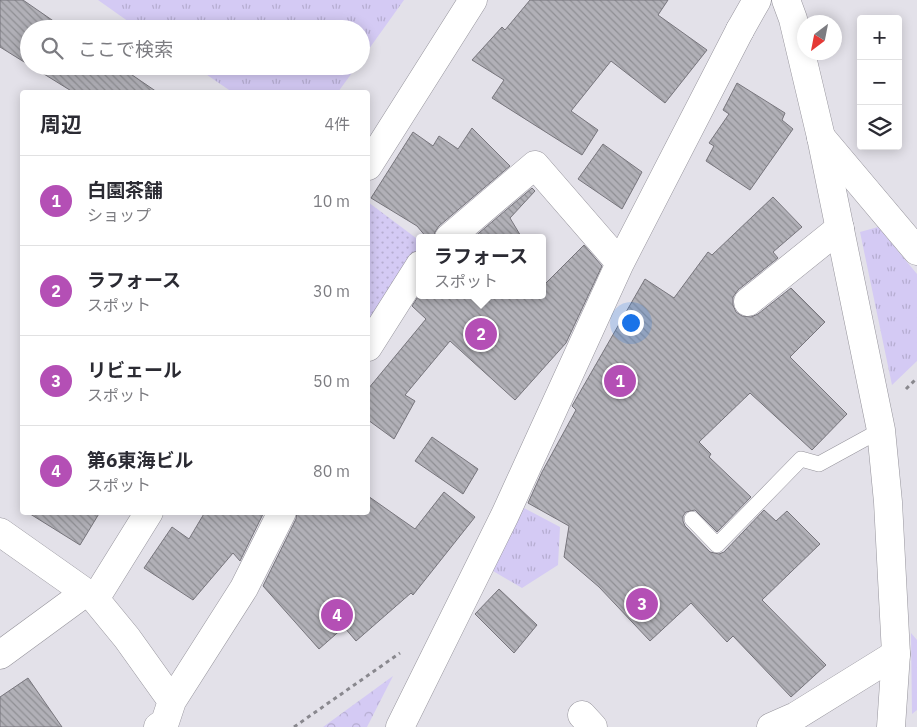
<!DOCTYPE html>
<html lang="ja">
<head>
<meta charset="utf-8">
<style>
	body { margin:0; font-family:"IBM Plex Sans","Noto Sans JP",sans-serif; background:#f7f7f7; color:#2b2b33 }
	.controls { position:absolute; right:15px; top:15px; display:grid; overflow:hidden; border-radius:5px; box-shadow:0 2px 12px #0003 }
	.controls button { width:45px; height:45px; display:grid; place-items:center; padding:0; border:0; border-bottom:1px solid #e1e1e2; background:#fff; color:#2b2b33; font:25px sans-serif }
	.compass { position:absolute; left:797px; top:15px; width:45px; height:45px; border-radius:50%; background:#fff; box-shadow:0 2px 12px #0003; rotate:212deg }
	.you { position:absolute; left:630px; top:322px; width:18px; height:18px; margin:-12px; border:4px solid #fff; border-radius:50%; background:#1a73e8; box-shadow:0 0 0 8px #1a73e833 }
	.badge { display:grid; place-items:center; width:32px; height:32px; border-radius:50%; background:#b44fb5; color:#fff; font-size:16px; font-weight:700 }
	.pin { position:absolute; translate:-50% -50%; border:2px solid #fff; box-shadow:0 1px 5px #0006 }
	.popup { position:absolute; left:416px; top:234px; width:130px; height:65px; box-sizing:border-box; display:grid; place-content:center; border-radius:5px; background:#fff; filter:drop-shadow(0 1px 4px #0005); font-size:16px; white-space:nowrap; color:#7c7c81 }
	.popup b { font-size:19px; color:#2b2b33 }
	.popup::after { content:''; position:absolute; left:50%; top:100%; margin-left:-10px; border:10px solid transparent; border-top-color:#fff }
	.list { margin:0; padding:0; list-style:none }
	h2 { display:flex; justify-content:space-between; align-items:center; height:65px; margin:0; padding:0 20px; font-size:21px }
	h2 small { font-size:16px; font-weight:400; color:#7c7c81 }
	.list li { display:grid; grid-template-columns:32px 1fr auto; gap:15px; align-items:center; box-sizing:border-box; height:90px; padding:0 20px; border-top:1px solid #e1e1e2 }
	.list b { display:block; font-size:19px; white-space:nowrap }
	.list p { margin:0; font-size:16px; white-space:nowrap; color:#7c7c81 }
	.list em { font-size:16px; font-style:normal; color:#7c7c81 }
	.icon { flex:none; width:28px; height:28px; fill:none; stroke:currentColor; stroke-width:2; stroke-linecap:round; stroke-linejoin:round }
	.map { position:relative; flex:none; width:917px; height:727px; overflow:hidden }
	.search { position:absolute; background:#fff; box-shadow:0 2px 12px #0003; left:20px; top:20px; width:350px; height:55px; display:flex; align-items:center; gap:12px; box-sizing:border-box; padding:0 18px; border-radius:28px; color:#7c7c81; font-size:19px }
	.panel { position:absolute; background:#fff; box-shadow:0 2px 12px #0003; left:20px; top:90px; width:350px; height:425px; border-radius:5px }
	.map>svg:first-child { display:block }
	.grass { fill:url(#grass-tufts) }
	.forest { fill:url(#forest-crowns) }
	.garden { fill:url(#garden-dots) }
	.building { fill:url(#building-back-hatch); stroke:#77757c }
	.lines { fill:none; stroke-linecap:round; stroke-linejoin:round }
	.lane-casing { stroke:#96949c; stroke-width:16 }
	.street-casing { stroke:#96949c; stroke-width:29 }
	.secondary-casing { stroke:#96949c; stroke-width:29 }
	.path { stroke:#89888e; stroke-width:3; stroke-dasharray:4 4; stroke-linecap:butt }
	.lane { stroke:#fff; stroke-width:15 }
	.street { stroke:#fff; stroke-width:28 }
	.secondary { stroke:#fff; stroke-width:28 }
</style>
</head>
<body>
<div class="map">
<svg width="917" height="727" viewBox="0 0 917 727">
	<defs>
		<pattern id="grass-tufts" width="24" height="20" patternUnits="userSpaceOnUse" patternTransform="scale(1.25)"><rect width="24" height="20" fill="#d4caf4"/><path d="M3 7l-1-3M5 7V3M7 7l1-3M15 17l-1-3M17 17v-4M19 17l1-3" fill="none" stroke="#b6add1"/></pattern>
		<pattern id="forest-crowns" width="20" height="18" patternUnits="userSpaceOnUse" patternTransform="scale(1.25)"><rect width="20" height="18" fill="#d4caf4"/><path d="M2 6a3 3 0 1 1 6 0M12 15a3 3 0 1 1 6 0" fill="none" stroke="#b6add1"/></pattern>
		<pattern id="garden-dots" width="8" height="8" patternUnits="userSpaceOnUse" patternTransform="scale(1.25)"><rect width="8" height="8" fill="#d4caf4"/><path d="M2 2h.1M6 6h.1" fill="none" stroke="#b6add1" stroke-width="1.8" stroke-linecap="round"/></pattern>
		<pattern id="building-back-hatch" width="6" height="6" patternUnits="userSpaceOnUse" patternTransform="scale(1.25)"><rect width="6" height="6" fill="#b1b0b7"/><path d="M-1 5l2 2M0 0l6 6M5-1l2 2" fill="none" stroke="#8f8f94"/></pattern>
	</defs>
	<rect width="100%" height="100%" fill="#e3e1e9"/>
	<path class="grass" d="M98,0H404L361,60V29H139Z
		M194,66H357L338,92H232Z
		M878,227L917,274V361L892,385L860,232Z
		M524,508L560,527L558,565L522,588L493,571Z
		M911,633L917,640V710L912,714Z"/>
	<path class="forest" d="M393,676L367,727H323Z"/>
	<path class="garden" d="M368,202L420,241V251L399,276L368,327Z"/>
	<path class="building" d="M0,0H23L65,29H29V65L0,47Z
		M530,0H668L658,15L707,50L665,103L611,61L571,111L598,130L582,155L492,98L504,80L472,60L502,27L505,30Z
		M31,66H119L157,92H73Z
		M737,83L785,113L782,120L793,129L750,190L706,161L714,146L709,143L729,114L723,110Z
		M472,128L510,166L439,226L435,232L434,238H427L417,226L371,198L413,132L433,146L439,136L458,149Z
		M603,144L642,172L622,209L578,179Z
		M532,188L535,191L510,218L522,238H473Z
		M773,197L802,227L773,252L778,258L738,290L733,297V305L736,312L742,316L751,317L758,314L791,288L825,322L790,357L847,414L812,450L750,393L699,442L711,454L709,457L751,497L717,532L695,510L686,512L683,516V521L685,526L710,552L719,554L724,552L764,510L776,521L787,511L820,544L762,600L826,665L791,697L733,636L727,642L691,603L650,641L599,587L564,557L569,526L528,503L542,472L576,410L572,406L645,279L674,298L708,252L712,255Z
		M584,245L602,266L566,343L515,400L450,341L405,395L415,401L394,439L368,420V389L426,319L412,306L419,295H542V287Z
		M432,437L478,469L463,494L415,461Z
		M444,492L475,517L413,595L411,593L356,641L344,627L319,649L263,586L296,519L297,512H368V496L415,529Z
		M27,512H100L80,545Z
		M205,512H264L240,561L233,553L193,600L144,568L172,527L189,539Z
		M499,589L537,625L514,653L475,614Z
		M28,678L62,727H0V697Z"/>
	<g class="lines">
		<g class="lane-casing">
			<path id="lane" d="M692,519L717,545L801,459L819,464L881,430"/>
		</g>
		<g class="street-casing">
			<path id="street" d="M821,137L917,251
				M368,166L473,0
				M449,238L535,165L620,263
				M748,302L840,228
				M368,347L420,265
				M0,532L95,599L127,638L172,701L165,722L158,727
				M95,599L149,512
				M0,655L86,592
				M172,701L244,588L282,512
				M582,715L593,727
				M400,727L505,515L620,263L740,30
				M771,727L796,716L896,654"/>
		</g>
		<g class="secondary-casing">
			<path id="secondary" d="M786,0L793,19L821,137L881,430L888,502L896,654L891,727
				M740,30L757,0"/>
		</g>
		<path class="path" d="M906,389L917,378
			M294,727L400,653"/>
		<use href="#lane" class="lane"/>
		<use href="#street" class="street"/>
		<use href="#secondary" class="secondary"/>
	</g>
</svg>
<div class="controls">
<button>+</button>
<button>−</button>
<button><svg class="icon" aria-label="layers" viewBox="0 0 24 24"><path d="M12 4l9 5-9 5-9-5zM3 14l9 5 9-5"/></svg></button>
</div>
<svg class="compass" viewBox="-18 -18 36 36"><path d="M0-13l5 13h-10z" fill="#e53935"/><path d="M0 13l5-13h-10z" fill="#7c7c81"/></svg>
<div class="you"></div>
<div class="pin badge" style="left:620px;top:381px">1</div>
<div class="pin badge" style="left:481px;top:334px">2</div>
<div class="popup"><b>ラフォース</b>スポット</div>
<div class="pin badge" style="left:642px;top:604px">3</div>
<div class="pin badge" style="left:337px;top:615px">4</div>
<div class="search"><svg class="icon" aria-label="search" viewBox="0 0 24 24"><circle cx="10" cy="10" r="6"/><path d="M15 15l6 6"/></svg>ここで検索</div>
<section class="panel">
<h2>周辺<small>4件</small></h2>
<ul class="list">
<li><span class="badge">1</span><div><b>白園茶舗</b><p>ショップ</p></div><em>10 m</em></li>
<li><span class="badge">2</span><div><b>ラフォース</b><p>スポット</p></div><em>30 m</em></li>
<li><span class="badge">3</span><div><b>リビェール</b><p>スポット</p></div><em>50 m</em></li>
<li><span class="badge">4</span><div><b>第6東海ビル</b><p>スポット</p></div><em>80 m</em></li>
</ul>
</section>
</div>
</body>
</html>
